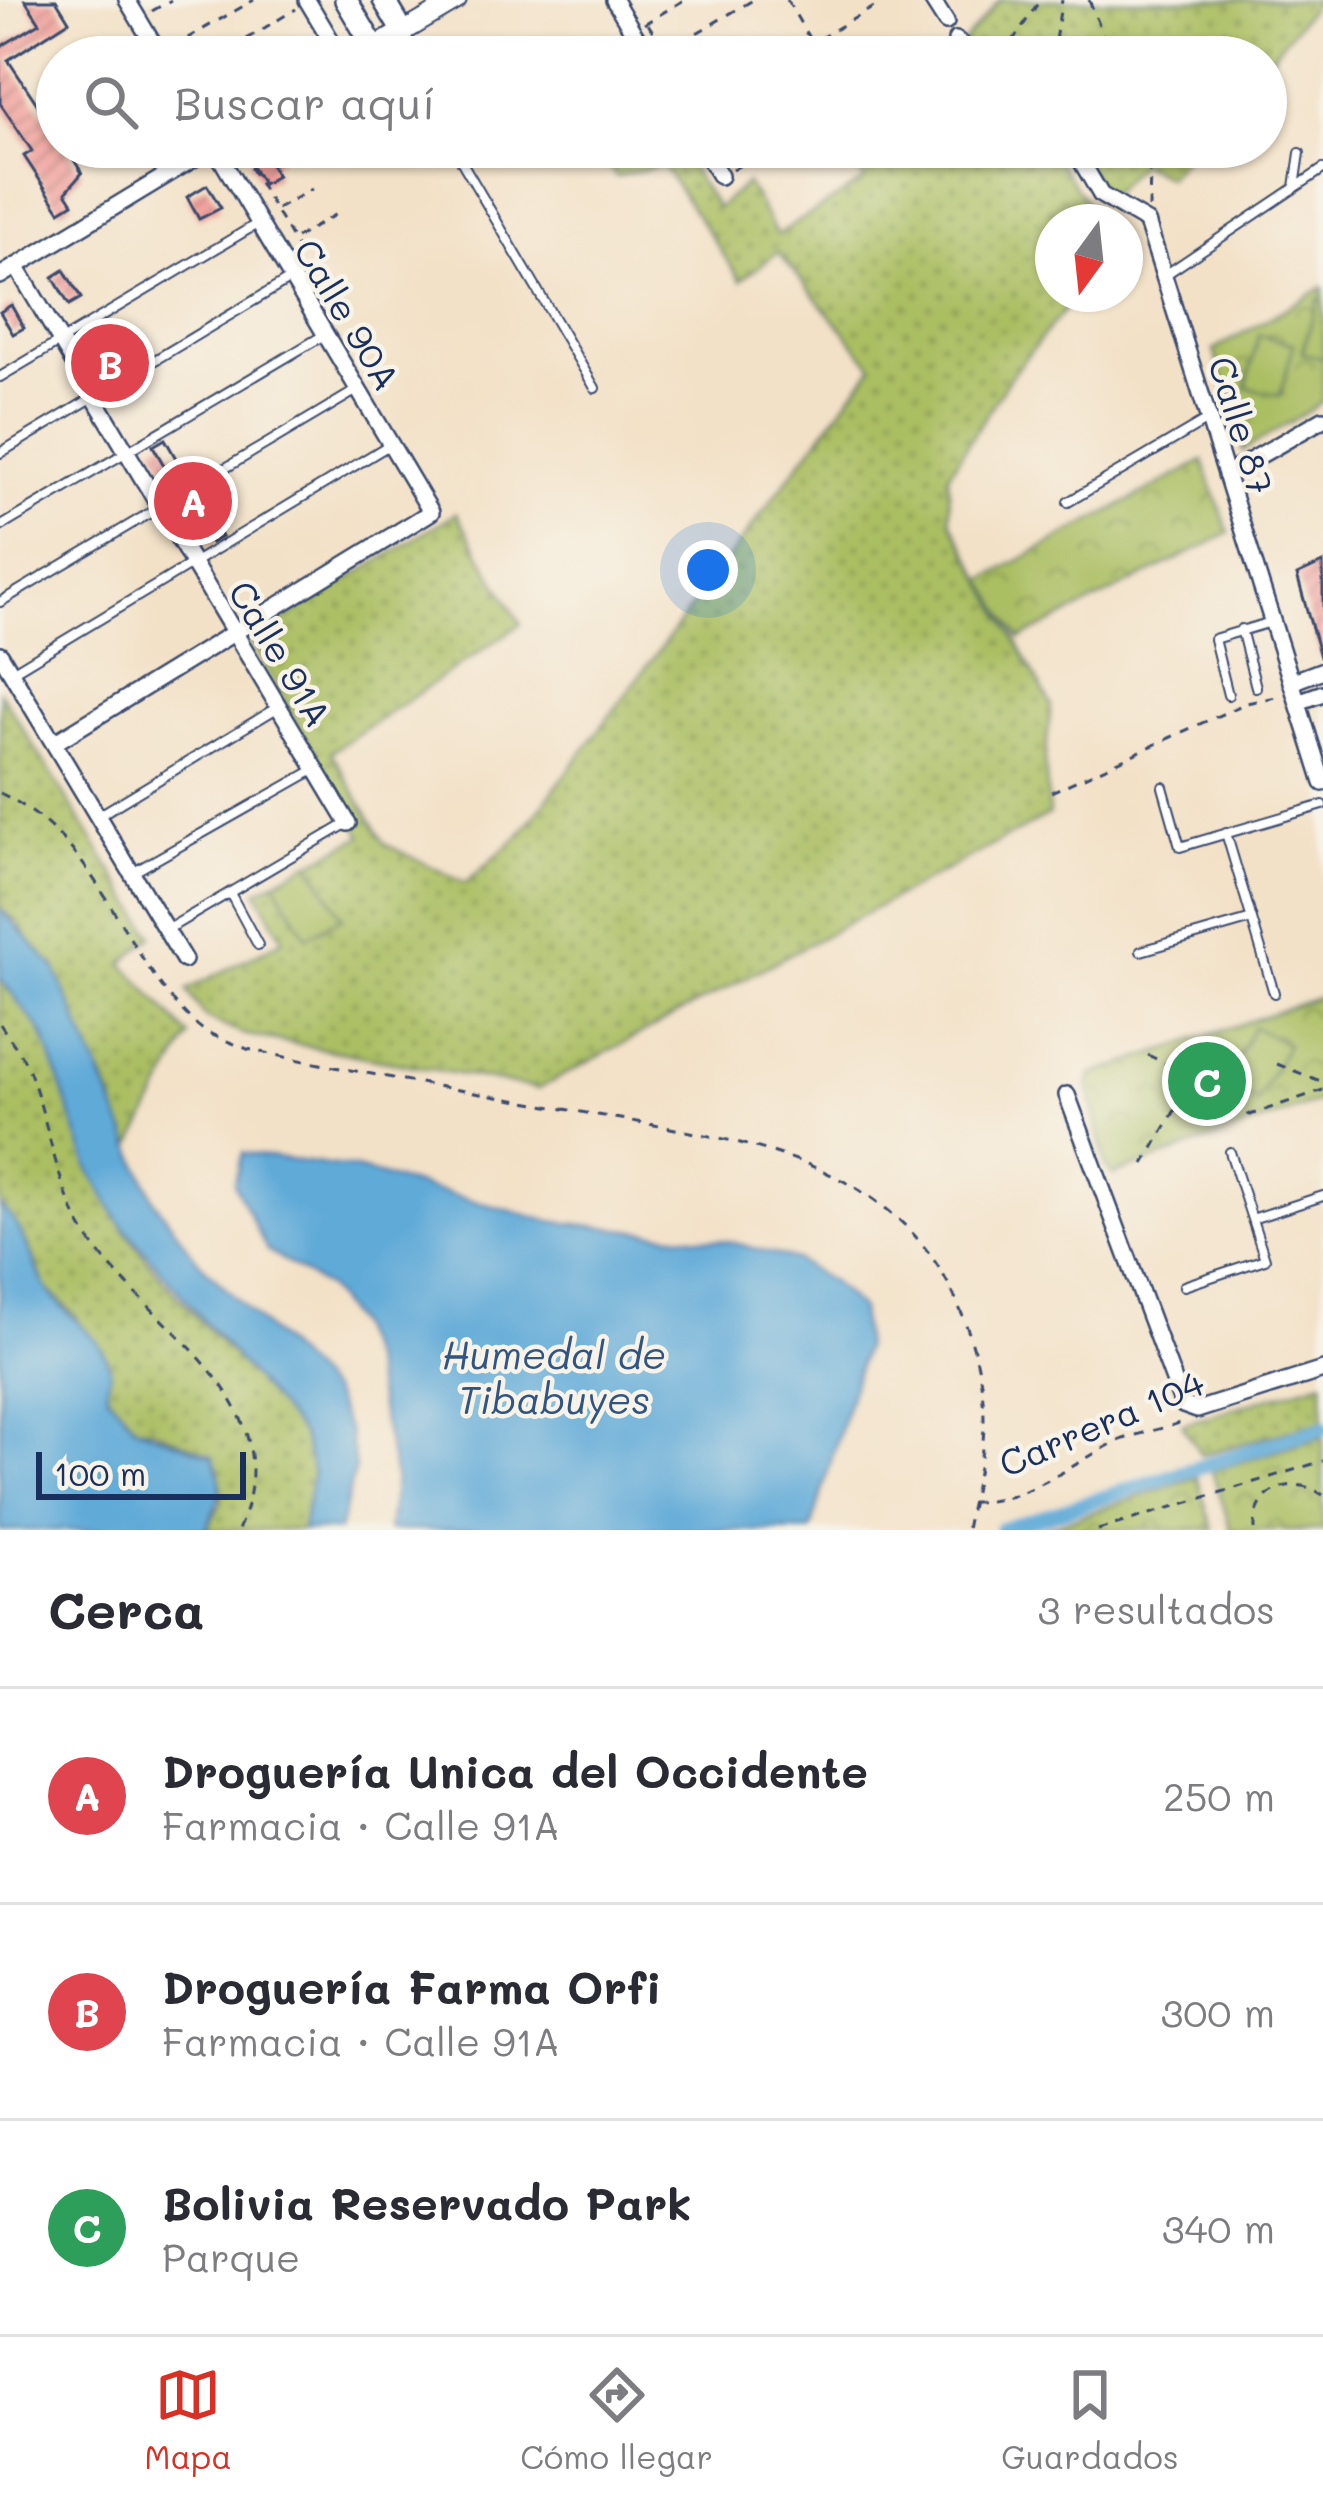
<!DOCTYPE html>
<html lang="es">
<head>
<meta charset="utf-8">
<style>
	body { margin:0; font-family:Mali,sans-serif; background:#f2f2f3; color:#2b2b33 }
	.compass { position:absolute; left:1035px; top:204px; width:108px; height:108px; border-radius:50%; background:#fff; box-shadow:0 3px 9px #0004; rotate:195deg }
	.scale { position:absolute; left:36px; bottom:30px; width:210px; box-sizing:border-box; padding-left:12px; border:6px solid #1b2f5e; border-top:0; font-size:33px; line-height:42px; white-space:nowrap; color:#1b2f5e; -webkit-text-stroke:9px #f7f3e8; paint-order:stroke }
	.you { position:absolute; left:708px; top:570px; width:42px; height:42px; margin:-30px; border:9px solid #fff; border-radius:50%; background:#1a73e8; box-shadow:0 0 0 18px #1a73e833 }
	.badge { display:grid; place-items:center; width:78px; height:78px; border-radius:50%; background:#d93025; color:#fff; font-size:39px; font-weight:700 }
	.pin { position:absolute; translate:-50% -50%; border:6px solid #fff; box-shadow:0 3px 12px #0006 }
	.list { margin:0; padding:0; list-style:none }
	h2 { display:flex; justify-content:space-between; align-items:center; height:156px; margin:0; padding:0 48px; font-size:51px }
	h2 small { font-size:39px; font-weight:400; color:#7c7c81 }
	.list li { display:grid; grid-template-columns:78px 1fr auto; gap:36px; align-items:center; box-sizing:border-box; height:216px; padding:0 48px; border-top:3px solid #e1e1e2 }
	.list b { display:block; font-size:45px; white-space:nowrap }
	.list p { margin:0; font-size:39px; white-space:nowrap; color:#7c7c81 }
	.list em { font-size:39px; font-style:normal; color:#7c7c81 }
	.icon { flex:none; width:66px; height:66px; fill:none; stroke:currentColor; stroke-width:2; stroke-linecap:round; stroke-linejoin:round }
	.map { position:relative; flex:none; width:1323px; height:1530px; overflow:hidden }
	.search { position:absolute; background:#fff; box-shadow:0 3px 9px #0004; left:36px; right:36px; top:36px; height:132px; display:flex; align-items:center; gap:30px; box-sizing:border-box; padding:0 42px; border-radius:66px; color:#7c7c81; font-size:45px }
	.sheet { height:804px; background:#fff }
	nav { display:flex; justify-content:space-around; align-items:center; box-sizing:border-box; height:168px; border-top:3px solid #e1e1e2; background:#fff; font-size:33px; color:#7c7c81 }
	nav a { display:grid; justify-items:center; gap:6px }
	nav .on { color:#d93025 }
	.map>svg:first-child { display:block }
	.grass { fill:url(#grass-dots); stroke:#627660; stroke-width:3 }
	.park { fill:url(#park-crowns); stroke:#627660; stroke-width:3 }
	.pitch { fill:#aabe62; stroke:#627660; stroke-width:3 }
	.water { fill:#60aad8; stroke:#3e6c9b; stroke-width:3 }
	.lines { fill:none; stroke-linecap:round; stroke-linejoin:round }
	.canal { stroke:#60aad8; stroke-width:15 }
	.building { fill:url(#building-hatch) }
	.service-casing { stroke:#3b4a6e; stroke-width:12 }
	.minor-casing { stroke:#3b4a6e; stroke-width:20 }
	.tertiary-casing { stroke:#3b4a6e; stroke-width:22 }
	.secondary-casing { stroke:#3b4a6e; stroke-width:26 }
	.path { stroke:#3b4a6e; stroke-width:3; stroke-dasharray:9 9; stroke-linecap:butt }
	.service { stroke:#fff; stroke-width:8 }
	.minor { stroke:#fff; stroke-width:15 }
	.tertiary { stroke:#fff; stroke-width:18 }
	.secondary { stroke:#fff; stroke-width:21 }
	.labels { text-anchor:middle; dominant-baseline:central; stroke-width:9; stroke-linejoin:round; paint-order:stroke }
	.street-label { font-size:36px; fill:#1b2f5e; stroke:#f7f3e8 }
	.water-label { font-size:39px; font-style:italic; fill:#305483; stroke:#f7f3e8 }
</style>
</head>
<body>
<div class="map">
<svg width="1323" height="1530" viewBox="0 0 1323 1530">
	<defs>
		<pattern id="grass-dots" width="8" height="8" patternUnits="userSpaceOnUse" patternTransform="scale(3)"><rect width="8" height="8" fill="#aabe62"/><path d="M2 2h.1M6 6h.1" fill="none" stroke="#8a9b54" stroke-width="1.8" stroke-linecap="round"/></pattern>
		<pattern id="park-crowns" width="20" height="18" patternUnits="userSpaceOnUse" patternTransform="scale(3)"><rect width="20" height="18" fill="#aabe62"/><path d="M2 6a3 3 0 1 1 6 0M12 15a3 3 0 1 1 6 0" fill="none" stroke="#8a9b54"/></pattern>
		<pattern id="building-hatch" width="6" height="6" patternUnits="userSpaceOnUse" patternTransform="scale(3)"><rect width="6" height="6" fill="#f09994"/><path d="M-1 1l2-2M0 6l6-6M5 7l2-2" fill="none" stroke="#c27d7c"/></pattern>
	</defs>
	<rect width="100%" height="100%" fill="#f7f3e8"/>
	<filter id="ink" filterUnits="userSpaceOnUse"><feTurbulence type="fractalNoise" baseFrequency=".00833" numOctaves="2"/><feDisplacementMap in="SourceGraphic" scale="24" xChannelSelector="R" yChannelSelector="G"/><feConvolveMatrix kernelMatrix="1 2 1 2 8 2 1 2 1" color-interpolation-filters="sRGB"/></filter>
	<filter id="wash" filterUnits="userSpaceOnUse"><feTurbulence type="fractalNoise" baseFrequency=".004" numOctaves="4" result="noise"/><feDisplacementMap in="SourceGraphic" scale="48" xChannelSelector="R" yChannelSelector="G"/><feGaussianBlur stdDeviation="2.7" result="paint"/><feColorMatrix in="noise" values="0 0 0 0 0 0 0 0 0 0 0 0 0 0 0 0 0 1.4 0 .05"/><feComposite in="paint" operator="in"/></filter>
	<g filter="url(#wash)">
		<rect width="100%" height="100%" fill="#f3e1c7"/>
		<path class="grass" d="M1000,0H1317L1266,63V57H985L964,42Z
			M598,147H676L717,208L747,183L777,235L865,180L841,147H1047L1092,210L1107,222H1053V294H1077L1010,377L948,475L951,521L1051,705L1045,760L1049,815L538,1089L242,1034L205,1017L187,990L283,940L257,891L362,836L250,641L456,513L521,624L331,752L385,844L466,883L520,835L873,366L778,252L741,280L662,165L616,177Z
			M1074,147H1193L1167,177L1140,163L1107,197Z
			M0,692L153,936L123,963L189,1036L130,1150L107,1085L19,923L0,909Z
			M0,978C67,1038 69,1142 116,1216C166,1297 245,1359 302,1435L313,1472L302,1530H206L222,1502L213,1456L152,1429L136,1427L107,1394V1380L76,1316L46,1288L27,1243L0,1206Z
			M1323,1381V1421L1201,1455L1182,1424Z"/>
		<path class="park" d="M1323,287V402L1243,451L1214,350Z
			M1203,461L1229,533L1020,639L983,580Z
			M1323,996V1100L1113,1175L1106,1167L1089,1087L1092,1075Z
			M1323,1437V1530H1231L1212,1471Z
			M1197,1477L1213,1530H1040Z"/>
		<path class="pitch" d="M1318,299L1323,300V358L1302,353Z
			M1259,335L1294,344L1280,396L1246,387Z
			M310,862L342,917L307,937L275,882Z
			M1253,1027L1287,1044L1257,1102L1224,1085Z"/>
		<path class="water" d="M0,909L55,968L155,1202L198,1261L331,1392L349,1433L355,1468L339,1530H302L313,1472L302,1435L118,1220L89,1168L44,1035L0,978Z
			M243,1153L356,1169L549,1221L728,1241L796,1260L834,1284L860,1309L864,1347L811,1530H388L395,1478L370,1362L354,1324L327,1288L267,1250L234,1183Z
			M0,1206C25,1226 30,1261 46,1287C63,1316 101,1332 110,1368C112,1377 105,1384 107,1394L136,1427L213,1456C227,1493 220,1494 206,1530H0Z"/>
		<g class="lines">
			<path class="canal" d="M1001,1530L1323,1428"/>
		</g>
		<g id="blocks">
			<path class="building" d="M25,0H56L69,21L8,60L57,134V147H66L82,173L66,192L73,203L60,211L24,156L32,151L0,103V47L40,23Z
				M276,148L282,159L271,165L277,176L263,184L249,162Z
				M207,185L221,208L199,219L187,197Z
				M64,270L81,298L69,305L53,277Z
				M11,305L24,328L13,334L0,312Z
				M165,439L178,462L166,469L153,446Z
				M197,495L221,537L211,543L186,501Z
				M1323,563V656L1320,657L1297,575Z"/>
		</g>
	</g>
	<g filter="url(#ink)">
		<use href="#blocks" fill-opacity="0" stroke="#3b4a6e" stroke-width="3"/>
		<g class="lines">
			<g class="service-casing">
				<path id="service" d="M390,42L399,57
					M453,147L595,388
					M1295,187L1300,153
					M1165,275L1323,169
					M0,377L257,224
					M0,453L290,279
					M1068,502L1207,420
					M0,527L324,335
					M0,602L357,390
					M1241,629L1256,687
					M12,672L389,445
					M1228,695L1214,639L1271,622
					M1163,787L1180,847L1323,805
					M100,815L277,708
					M1226,833L1274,993
					M134,872L314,770
					M230,893L258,945
					M168,929L346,824
					M1141,951L1252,919
					M1252,1219L1323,1196
					M1184,1286L1265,1259L1230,1152"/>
			</g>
			<g class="minor-casing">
				<path id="minor" d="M127,0L161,57
					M307,0L341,57
					M614,0L648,57
					M932,0L946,22
					M956,40L975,57
					M702,147L720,176
					M1073,147L1101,195L1147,222L1323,783
					M16,266L348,823
					M0,276L213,147
					M1226,475L1323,419
					M0,654L184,960
					M1291,682L1323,670
					M1298,702L1323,693
					M54,743L431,512L214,147
					M1067,1095L1183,1405L1197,1410L1323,1370"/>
			</g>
			<g class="tertiary-casing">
				<path id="tertiary" d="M403,32L457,0"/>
			</g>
			<g class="secondary-casing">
				<path id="secondary" d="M346,0L375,49L403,32L384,0"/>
			</g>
			<path class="path" d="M787,0L820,57
				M1089,0L1112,57
				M152,11L171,0
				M644,24L684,0
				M648,24L669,57
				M172,47L254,0
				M666,51L753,0
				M216,57L296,9
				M283,57L314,38
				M788,57L886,0
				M928,57L942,49
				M1002,57L1040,0
				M1052,57L1062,0
				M1143,147L1150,168L1149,208
				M250,167L301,254L295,257
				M732,170L772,147
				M277,209L312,189
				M296,238L341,211
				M1051,792L1246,703L1281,696
				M0,793C105,844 117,953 197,1025C209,1036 232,1042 247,1049C364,1074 481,1094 598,1115C734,1140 892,1157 955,1298C973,1337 984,1379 984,1422C984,1457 972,1495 966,1530
				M0,1024C9,1038 22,1054 29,1070C51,1127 55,1191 91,1242C154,1331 297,1400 238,1530
				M1148,1055L1197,1079L1191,1083L1250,1115L1323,1090
				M1277,1064L1323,1082
				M1144,1164L1190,1084
				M971,1502C1021,1504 1068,1467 1110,1445C1131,1434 1160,1430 1183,1422
				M1098,1530L1323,1461
				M1255,1530C1253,1490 1292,1473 1323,1495"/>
			<use href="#service" class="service"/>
			<use href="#minor" class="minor"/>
			<use href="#tertiary" class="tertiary"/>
			<use href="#secondary" class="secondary"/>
		</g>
	</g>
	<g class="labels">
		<g class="street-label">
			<text transform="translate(348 314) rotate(59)">Calle 90A</text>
			<text transform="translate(1242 425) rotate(73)">Calle 87</text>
			<text transform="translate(281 653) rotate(59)">Calle 91A</text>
			<text transform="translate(1101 1422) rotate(-23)">Carrera 104</text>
		</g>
		<g class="water-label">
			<text x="554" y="1353">Humedal de<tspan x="554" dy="45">Tibabuyes</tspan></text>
		</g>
	</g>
</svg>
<svg class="compass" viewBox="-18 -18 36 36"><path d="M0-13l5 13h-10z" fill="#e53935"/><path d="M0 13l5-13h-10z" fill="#7c7c81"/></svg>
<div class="scale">100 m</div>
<div class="you"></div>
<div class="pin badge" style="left:193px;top:501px;background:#e0444e">A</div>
<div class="pin badge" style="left:110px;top:363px;background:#e0444e">B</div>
<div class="pin badge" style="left:1207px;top:1081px;background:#2e9e5b">C</div>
<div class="search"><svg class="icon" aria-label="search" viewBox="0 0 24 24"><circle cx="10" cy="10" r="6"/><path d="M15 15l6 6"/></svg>Buscar aquí</div>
</div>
<section class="sheet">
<h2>Cerca<small>3 resultados</small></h2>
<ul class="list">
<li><span class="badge" style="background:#e0444e">A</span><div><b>Droguería Unica del Occidente</b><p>Farmacia · Calle 91A</p></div><em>250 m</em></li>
<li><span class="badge" style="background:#e0444e">B</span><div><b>Droguería Farma Orfi</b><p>Farmacia · Calle 91A</p></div><em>300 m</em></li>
<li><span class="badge" style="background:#2e9e5b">C</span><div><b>Bolivia Reservado Park</b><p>Parque</p></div><em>340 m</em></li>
</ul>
</section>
<nav>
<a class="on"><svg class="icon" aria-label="map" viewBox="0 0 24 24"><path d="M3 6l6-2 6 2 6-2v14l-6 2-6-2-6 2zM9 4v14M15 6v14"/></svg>Mapa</a>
<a><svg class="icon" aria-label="directions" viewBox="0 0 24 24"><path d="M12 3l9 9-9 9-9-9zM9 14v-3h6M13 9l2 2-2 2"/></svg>Cómo llegar</a>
<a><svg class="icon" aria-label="saved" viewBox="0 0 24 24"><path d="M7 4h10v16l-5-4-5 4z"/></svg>Guardados</a>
</nav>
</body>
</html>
